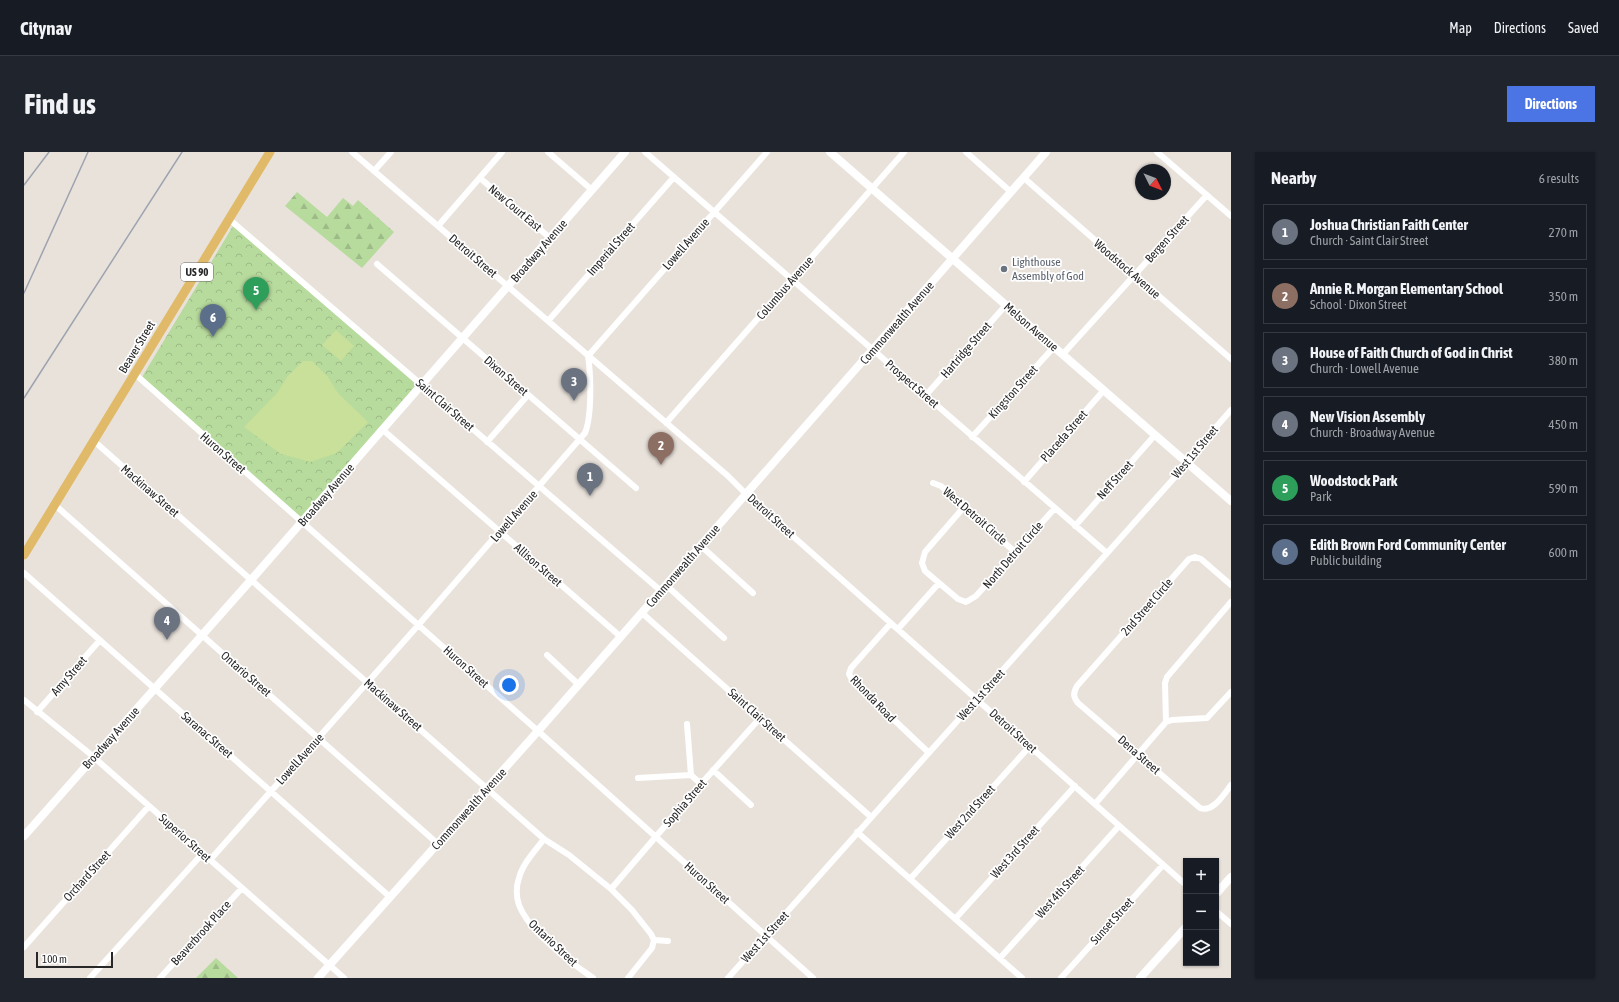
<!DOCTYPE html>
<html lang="en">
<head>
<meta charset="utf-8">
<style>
	body { margin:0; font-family:"Asap Condensed",sans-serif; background:#20242c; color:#f1f3f6 }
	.controls { position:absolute; right:12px; bottom:12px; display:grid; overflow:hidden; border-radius:0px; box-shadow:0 1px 3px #0004 }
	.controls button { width:36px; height:36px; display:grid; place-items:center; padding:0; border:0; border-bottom:1px solid #363941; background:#171b24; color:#f1f3f6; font:20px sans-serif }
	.compass { position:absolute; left:1111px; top:12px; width:36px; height:36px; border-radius:50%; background:#171b24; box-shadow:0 1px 3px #0004; rotate:132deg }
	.scale { position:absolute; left:12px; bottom:10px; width:77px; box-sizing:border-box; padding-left:4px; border:2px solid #282828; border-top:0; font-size:11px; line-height:14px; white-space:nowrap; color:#282828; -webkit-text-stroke:3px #fff; paint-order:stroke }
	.you { position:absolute; left:485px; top:533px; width:14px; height:14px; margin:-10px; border:3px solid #fff; border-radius:50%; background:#1a73e8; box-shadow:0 0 0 6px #1a73e833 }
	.badge { display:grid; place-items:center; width:26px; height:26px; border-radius:50%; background:#4b75e5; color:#fff; font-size:13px; font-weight:700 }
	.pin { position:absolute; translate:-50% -33px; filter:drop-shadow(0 1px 2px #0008) }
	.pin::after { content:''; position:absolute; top:21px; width:14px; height:12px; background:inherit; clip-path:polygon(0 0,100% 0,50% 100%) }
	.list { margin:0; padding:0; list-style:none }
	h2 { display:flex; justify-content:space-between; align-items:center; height:52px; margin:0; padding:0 16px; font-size:17px }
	h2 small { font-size:13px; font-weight:400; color:#9ea1a6 }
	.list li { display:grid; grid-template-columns:26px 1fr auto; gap:12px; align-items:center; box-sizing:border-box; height:56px; margin:0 8px 8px; padding:0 8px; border:1px solid #363941; border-radius:0px }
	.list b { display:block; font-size:15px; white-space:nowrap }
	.list p { margin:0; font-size:13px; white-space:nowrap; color:#9ea1a6 }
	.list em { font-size:13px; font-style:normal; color:#9ea1a6 }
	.icon { flex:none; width:22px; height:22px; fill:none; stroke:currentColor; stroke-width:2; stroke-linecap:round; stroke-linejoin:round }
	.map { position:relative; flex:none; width:1207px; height:826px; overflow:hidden; border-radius:0px }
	header { display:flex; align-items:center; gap:24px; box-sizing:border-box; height:56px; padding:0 20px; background:#171b24; border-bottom:1px solid #363941 }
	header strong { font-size:19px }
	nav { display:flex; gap:22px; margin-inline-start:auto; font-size:14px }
	.intro { display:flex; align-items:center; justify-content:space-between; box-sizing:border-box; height:96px; padding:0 24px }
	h1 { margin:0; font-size:28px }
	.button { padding:10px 18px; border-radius:0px; background:#4b75e5; color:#fff; font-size:14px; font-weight:700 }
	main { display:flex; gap:24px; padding:0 24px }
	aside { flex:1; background:#171b24; border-radius:0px; box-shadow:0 1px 3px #0004 }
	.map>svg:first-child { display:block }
	.forest { fill:url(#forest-firs) }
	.park { fill:url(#park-crowns) }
	.pitch { fill:#c8e099 }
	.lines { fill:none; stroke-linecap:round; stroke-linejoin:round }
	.street { stroke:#fff; stroke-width:6 }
	.secondary { stroke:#fff; stroke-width:8 }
	.primary { stroke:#e0ba68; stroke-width:9 }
	.rail { stroke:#9ea3b0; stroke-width:1.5 }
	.worship-dot { fill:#6b7280; stroke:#fff; stroke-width:1.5 }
	.labels { text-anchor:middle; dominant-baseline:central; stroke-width:3.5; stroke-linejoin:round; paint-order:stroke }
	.shield { fill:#fff; stroke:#686868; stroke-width:1 }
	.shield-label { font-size:11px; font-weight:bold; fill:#282828 }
	.street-label { font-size:12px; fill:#282828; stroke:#fff }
	.worship-label { font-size:12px; fill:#5b616d; stroke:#fff; text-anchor:start }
</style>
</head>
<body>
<header>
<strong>Citynav</strong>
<nav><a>Map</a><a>Directions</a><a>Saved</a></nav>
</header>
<div class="intro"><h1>Find us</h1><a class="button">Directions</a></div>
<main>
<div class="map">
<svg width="1207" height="826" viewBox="0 0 1207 826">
	<defs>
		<pattern id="forest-firs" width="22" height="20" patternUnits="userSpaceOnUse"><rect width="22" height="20" fill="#b7da9d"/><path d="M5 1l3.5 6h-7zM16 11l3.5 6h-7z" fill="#9dbb87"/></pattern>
		<pattern id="park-crowns" width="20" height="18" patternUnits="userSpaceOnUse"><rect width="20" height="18" fill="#b7da9d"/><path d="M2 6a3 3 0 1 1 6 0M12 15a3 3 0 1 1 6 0" fill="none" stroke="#9dbb87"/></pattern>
	</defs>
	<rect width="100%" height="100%" fill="#e9e2db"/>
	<path class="forest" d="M273,40L303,65L319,46L329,54L334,48L370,80L338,116L261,54Z
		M192,806L214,826H172Z"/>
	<path class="park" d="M209,74L394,233L278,367L118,225Z"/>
	<path class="pitch" d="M312,178L330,194L317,209L298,193Z
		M279,209H288L304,225L314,241L344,270L313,301L286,310L257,302L220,275L253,241L263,225Z"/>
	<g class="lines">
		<path class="street" d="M328,0L704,324L727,347L1162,733
			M524,0L568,38
			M621,0L1083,401
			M942,0L987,40
			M1133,0L1207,64
			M350,19L367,0
			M456,26L526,86
			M1000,26L1207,207
			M205,67L637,439
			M414,74L478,0
			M353,112L612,336
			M524,169L650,25
			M1039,202L1183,43
			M111,222L514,579L789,826
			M902,243L982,153
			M642,271L880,0
			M359,278L597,485
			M948,285L1030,195
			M70,289L520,687L545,703L587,737L608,758L627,782L630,788L628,796L604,826
			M463,290L504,243
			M1000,330L1080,238
			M909,331L917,334L991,400
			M31,353L414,692
			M940,355L901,400L898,411L901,419L934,447L942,450L952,444L1031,356
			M1051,374L1131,283
			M677,394L729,441
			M0,421L366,745
			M642,433L700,486
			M1207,433L1177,407L1171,405L1165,407L1053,534C1049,541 1049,545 1054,551L1176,656C1189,661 1200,642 1207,633
			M618,461L847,665
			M867,471L827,516L825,522L828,528L905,601
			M874,477L915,431
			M523,503L555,533
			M0,548L65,601L320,826
			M13,560L76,488
			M1142,570L1141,531L1143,525L1207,450
			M663,572L667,623L677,632
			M689,618L727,653
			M614,626L667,623
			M1071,652L1142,570L1148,568L1183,566L1207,540
			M833,680L998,826
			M520,687C511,699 499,711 495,726C492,734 492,745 495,753C505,780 546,810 569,826
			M186,708L390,478L561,281C568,264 567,223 564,204L743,0
			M886,727L1006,594
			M587,737L677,632L736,566
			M1192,759L1207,772
			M931,767L1051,634
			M630,788L644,789
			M0,795L125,654
			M976,806L1095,674
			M66,826L179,701
			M136,826L218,736
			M704,826L1159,316L1166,305L1207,258
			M1037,826L1139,713"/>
		<path class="secondary" d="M806,0L1207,349
			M0,684L227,428L601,0
			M1192,742L1207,725
			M294,826L514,579L1022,0
			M1116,826L1162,775"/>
		<path class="primary" d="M0,403L246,0"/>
		<path class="rail" d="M0,33L25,0
			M0,141L64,0
			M0,246L158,0"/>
	</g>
	<circle class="worship-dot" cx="980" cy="117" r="4"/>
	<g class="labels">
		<rect class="shield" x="157" y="111" width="32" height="18" rx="3"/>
		<g class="shield-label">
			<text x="173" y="120">US 90</text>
		</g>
		<g class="street-label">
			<text transform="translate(491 56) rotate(40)">New Court East</text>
			<text transform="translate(1143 87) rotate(-48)">Bergen Street</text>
			<text transform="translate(662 92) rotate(-49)">Lowell Avenue</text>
			<text transform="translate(587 97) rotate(-49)">Imperial Street</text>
			<text transform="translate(515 99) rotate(-49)">Broadway Avenue</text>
			<text transform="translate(449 104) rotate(41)">Detroit Street</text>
			<text transform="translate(1103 117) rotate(41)">Woodstock Avenue</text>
			<text transform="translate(761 136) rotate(-49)">Columbus Avenue</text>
			<text transform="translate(873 171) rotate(-49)">Commonwealth Avenue</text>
			<text transform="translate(1007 175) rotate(41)">Melson Avenue</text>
			<text transform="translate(113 195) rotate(-59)">Beaver Street</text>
			<text transform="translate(942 198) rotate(-49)">Hartridge Street</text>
			<text transform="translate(482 224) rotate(41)">Dixon Street</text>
			<text transform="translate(888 232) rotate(41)">Prospect Street</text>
			<text transform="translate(989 240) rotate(-48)">Kingston Street</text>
			<text transform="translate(421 253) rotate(41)">Saint Clair Street</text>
			<text transform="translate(1040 284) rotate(-49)">Placeda Street</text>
			<text transform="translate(1171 300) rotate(-50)">West 1st Street</text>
			<text transform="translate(199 301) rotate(41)">Huron Street</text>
			<text transform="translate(1091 328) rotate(-48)">Neff Street</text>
			<text transform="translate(126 339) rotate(41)">Mackinaw Street</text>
			<text transform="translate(302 343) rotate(-49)">Broadway Avenue</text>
			<text transform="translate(490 364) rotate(-49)">Lowell Avenue</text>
			<text transform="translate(747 364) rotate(42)">Detroit Street</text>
			<text transform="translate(951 364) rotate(41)">West Detroit Circle</text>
			<text transform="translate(989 403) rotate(-49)">North Detroit Circle</text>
			<text transform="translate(514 413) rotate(41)">Allison Street</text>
			<text transform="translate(659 414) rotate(-49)">Commonwealth Avenue</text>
			<text transform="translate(1123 455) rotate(-49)">2nd Street Circle</text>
			<text transform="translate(442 515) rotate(42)">Huron Street</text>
			<text transform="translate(222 522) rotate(41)">Ontario Street</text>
			<text transform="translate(45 524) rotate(-49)">Amy Street</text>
			<text transform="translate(957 543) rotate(-48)">West 1st Street</text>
			<text transform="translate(849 547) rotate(46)">Rhonda Road</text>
			<text transform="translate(369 553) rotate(41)">Mackinaw Street</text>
			<text transform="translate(733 563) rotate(42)">Saint Clair Street</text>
			<text transform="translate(989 579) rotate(42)">Detroit Street</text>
			<text transform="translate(183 583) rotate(41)">Saranac Street</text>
			<text transform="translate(87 586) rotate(-48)">Broadway Avenue</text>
			<text transform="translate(1115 603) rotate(41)">Dena Street</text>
			<text transform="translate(276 607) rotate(-48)">Lowell Avenue</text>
			<text transform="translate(661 651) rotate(-49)">Sophia Street</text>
			<text transform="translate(445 657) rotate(-48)">Commonwealth Avenue</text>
			<text transform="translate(946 660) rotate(-48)">West 2nd Street</text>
			<text transform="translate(161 686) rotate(42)">Superior Street</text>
			<text transform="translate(991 700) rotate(-48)">West 3rd Street</text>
			<text transform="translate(63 724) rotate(-48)">Orchard Street</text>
			<text transform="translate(683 731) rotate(42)">Huron Street</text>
			<text transform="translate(1036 740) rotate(-48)">West 4th Street</text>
			<text transform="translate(1088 769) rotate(-48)">Sunset Street</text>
			<text transform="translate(177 781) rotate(-48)">Beaverbrook Place</text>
			<text transform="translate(741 785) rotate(-48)">West 1st Street</text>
			<text transform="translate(529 791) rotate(43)">Ontario Street</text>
		</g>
		<g class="worship-label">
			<text x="988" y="110">Lighthouse<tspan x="988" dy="14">Assembly of God</tspan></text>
		</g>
	</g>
</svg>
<div class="controls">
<button>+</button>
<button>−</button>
<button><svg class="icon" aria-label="layers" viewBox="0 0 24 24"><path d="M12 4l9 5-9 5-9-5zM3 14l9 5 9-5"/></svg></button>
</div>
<svg class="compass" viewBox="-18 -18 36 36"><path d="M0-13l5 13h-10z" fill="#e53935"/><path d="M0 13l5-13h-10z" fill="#9ea1a6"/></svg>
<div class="scale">100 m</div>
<div class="you"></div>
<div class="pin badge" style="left:566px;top:344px;background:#6b7280">1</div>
<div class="pin badge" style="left:637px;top:313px;background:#8d6e63">2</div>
<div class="pin badge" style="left:550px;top:249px;background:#6b7280">3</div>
<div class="pin badge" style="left:143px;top:488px;background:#6b7280">4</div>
<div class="pin badge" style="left:232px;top:158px;background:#2e9e5b">5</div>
<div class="pin badge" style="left:189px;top:185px;background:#5c6f8a">6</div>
</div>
<aside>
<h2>Nearby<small>6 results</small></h2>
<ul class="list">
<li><span class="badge" style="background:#6b7280">1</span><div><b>Joshua Christian Faith Center</b><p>Church · Saint Clair Street</p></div><em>270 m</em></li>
<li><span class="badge" style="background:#8d6e63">2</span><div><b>Annie R. Morgan Elementary School</b><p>School · Dixon Street</p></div><em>350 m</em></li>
<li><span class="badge" style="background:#6b7280">3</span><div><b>House of Faith Church of God in Christ</b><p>Church · Lowell Avenue</p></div><em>380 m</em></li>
<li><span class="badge" style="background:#6b7280">4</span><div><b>New Vision Assembly</b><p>Church · Broadway Avenue</p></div><em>450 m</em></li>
<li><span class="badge" style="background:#2e9e5b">5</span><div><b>Woodstock Park</b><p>Park</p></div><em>590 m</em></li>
<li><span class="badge" style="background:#5c6f8a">6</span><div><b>Edith Brown Ford Community Center</b><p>Public building</p></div><em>600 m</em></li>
</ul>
</aside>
</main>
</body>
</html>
